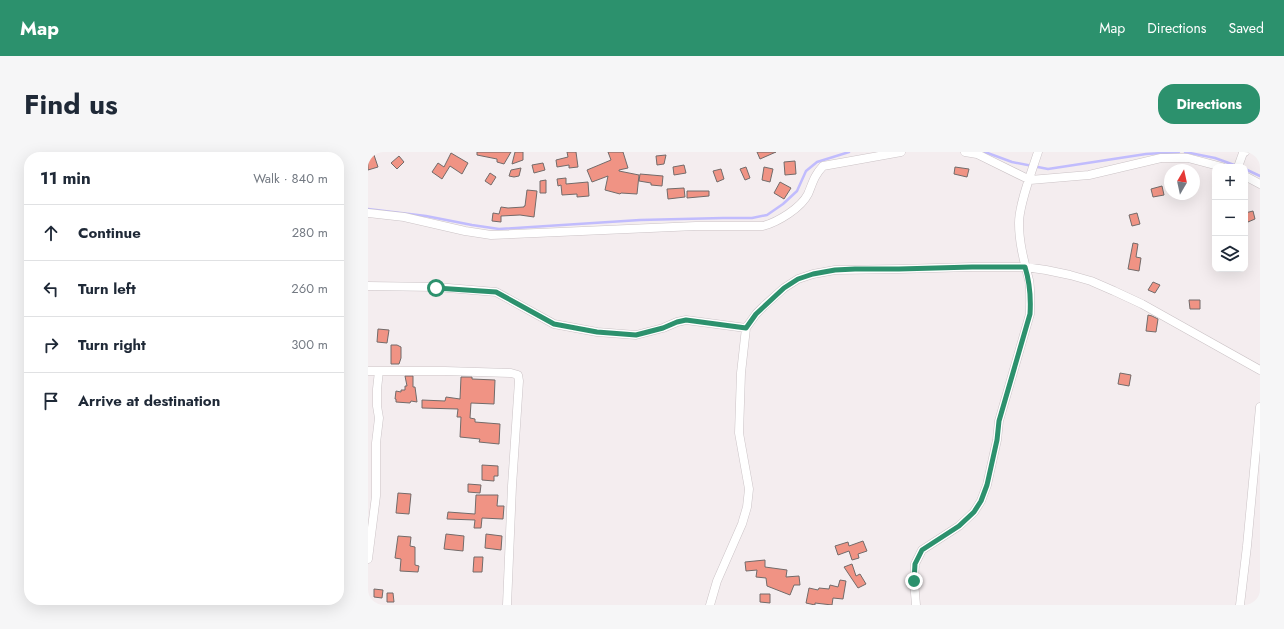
<!DOCTYPE html>
<html lang="en">
<head>
<meta charset="utf-8">
<style>
	body { margin:0; font-family:Jost,sans-serif; background:#f6f6f7; color:#1f2937 }
	.controls { position:absolute; right:12px; top:12px; display:grid; overflow:hidden; border-radius:8px; box-shadow:0 4px 16px #0002 }
	.controls button { width:36px; height:36px; display:grid; place-items:center; padding:0; border:0; border-bottom:1px solid #e0e1e3; background:#fff; color:#1f2937; font:20px sans-serif }
	.compass { position:absolute; left:796px; top:12px; width:36px; height:36px; border-radius:50%; background:#fff; box-shadow:0 4px 16px #0002; rotate:9deg }
	.stop { position:absolute; width:12px; height:12px; margin:-9px; border:3px solid #2c916d; border-radius:50%; background:#fff }
	.stop.end { background:#2c916d; border-color:#fff; box-shadow:0 1px 4px #0008 }
	.list { margin:0; padding:0; list-style:none }
	h2 { display:flex; justify-content:space-between; align-items:center; height:52px; margin:0; padding:0 16px; font-size:17px }
	h2 small { font-size:13px; font-weight:400; color:#747a83 }
	.list li { display:grid; grid-template-columns:26px 1fr auto; gap:12px; align-items:center; box-sizing:border-box; height:56px; padding:0 16px; border-top:1px solid #e0e1e3 }
	.list b { display:block; font-size:15px; white-space:nowrap }
	.list em { font-size:13px; font-style:normal; color:#747a83 }
	.icon { flex:none; width:22px; height:22px; fill:none; stroke:currentColor; stroke-width:2; stroke-linecap:round; stroke-linejoin:round }
	.map { position:relative; flex:none; width:892px; height:453px; overflow:hidden; border-radius:16px }
	header { display:flex; align-items:center; gap:24px; box-sizing:border-box; height:56px; padding:0 20px; background:#2c916d; color:#fff }
	header strong { font-size:19px }
	nav { display:flex; gap:22px; margin-inline-start:auto; font-size:14px }
	.intro { display:flex; align-items:center; justify-content:space-between; box-sizing:border-box; height:96px; padding:0 24px }
	h1 { margin:0; font-size:28px }
	.button { padding:10px 18px; border-radius:16px; background:#2c916d; color:#fff; font-size:14px; font-weight:700 }
	main { display:flex; gap:24px; padding:0 24px }
	aside { flex:1; background:#fff; border-radius:16px; box-shadow:0 4px 16px #0002 }
	.map>svg:first-child { display:block }
	.lines { fill:none; stroke-linecap:round; stroke-linejoin:round }
	.stream { stroke:#c1bcfd; stroke-width:2.5 }
	.building { fill:#f09384; stroke:#726b6a }
	.minor-casing { stroke:#cbc3c6; stroke-width:9 }
	.minor { stroke:#fff; stroke-width:8 }
	.route { stroke:#2c916d; stroke-width:5 }
</style>
</head>
<body>
<header>
<strong>Map</strong>
<nav><a>Map</a><a>Directions</a><a>Saved</a></nav>
</header>
<div class="intro"><h1>Find us</h1><a class="button">Directions</a></div>
<main>
<aside>
<h2>11 min<small>Walk · 840 m</small></h2>
<ul class="list">
<li><svg class="icon" aria-label="ahead" viewBox="0 0 24 24"><path d="M12 20V5M6 11l6-6 6 6"/></svg><div><b>Continue</b></div><em>280 m</em></li>
<li><svg class="icon" aria-label="left" viewBox="0 0 24 24"><path d="M17 20v-9H6M10 6l-5 5 5 5"/></svg><div><b>Turn left</b></div><em>260 m</em></li>
<li><svg class="icon" aria-label="right" viewBox="0 0 24 24"><path d="M7 20v-9h11M14 6l5 5-5 5"/></svg><div><b>Turn right</b></div><em>300 m</em></li>
<li><svg class="icon" aria-label="arrive" viewBox="0 0 24 24"><path d="M6 21V4h12l-3 4 3 4H6"/></svg><div><b>Arrive at destination</b></div></li>
</ul>
</aside>
<div class="map">
<svg width="892" height="453" viewBox="0 0 892 453">
	<rect width="100%" height="100%" fill="#f4edef"/>
	<g class="lines">
		<path class="stream" d="M617,0L644,10L680,17L778,2L811,0
			M817,0L847,6L869,14
			M877,17L892,24
			M0,57L58,64L104,73L131,77L272,68L355,66H384L399,63L415,52L429,39L438,19L449,10L481,0"/>
	</g>
	<path class="building" d="M109,0H143L136,12L129,10V7L109,3Z
		M147,0H155V8L144,12Z
		M199,0H208L210,15L201,16V13L189,15L188,8L200,5Z
		M240,0H255L260,16L251,18V19L271,23L269,42L253,41L252,42L237,38L240,24L224,30L219,18L243,8Z
		M389,0H408L392,7Z
		M83,1L100,11L94,22L82,14L74,27L64,20L70,11L76,15Z
		M6,3L10,15L0,18V5Z
		M298,3L296,12L289,13L288,4Z
		M31,4L36,10L29,17L23,11Z
		M427,9L428,22L417,23L416,10Z
		M175,11L177,18L166,21L164,13Z
		M316,13L318,21L306,23L305,15Z
		M378,15L382,26L377,28L372,17Z
		M396,15L405,17L402,30L394,28Z
		M587,15L601,17L599,25L586,22Z
		M153,16L151,24L146,25L141,24L143,18Z
		M353,17L356,27L349,30L345,19Z
		M122,21L128,25L123,33L117,29Z
		M272,22L295,24L294,34L283,33V31L271,29Z
		M198,26V32L220,30L221,44L209,45V42L194,43L193,33L190,34L189,27Z
		M178,28V41H172V29Z
		M412,30L423,36L416,47L406,41Z
		M794,34L796,43L785,45L783,37Z
		M316,36L317,45L300,47L299,37Z
		M159,38L169,39L166,65L152,63L133,64V70L124,69L125,61L131,62L133,55L140,56L156,55V54H157Z
		M319,39H341V44L319,46Z
		M885,59L887,67L880,70L877,61Z
		M769,61L772,72L764,74L761,63Z
		M765,91L770,92L768,105L773,106L771,119L760,117Z
		M785,130L792,133L787,141L780,138Z
		M821,148H832V157H822Z
		M780,163L784,164L790,167L788,180L778,179Z
		M10,177L21,178L19,191L9,190Z
		M23,193H29L33,195V206L31,212H23Z
		M752,221L763,223L761,234L750,232Z
		M37,224H45V235H47L49,250L43,249L42,251L28,250V247H27L28,239L33,240V238H37V234H39Z
		M93,225H104V227L127,228L126,252L103,251L102,266L107,267V270L132,272L131,292L111,290L112,287L92,285L93,265H89L90,257L54,256V248L77,249L78,245L92,247Z
		M114,313L130,314V324H126V329L114,328Z
		M100,332L113,333L112,341L100,340Z
		M30,341L43,342L41,362L28,361Z
		M108,343H130L129,354H136L135,367L114,366L113,376H106L107,368L79,367L80,360L107,362Z
		M78,382L96,384L95,399L76,397Z
		M118,382L134,384L133,398L117,396Z
		M30,384L43,385L42,394L47,395V413L51,414L50,420L32,419L33,407L27,406Z
		M495,389L499,399L490,402L491,406L484,408L481,399L470,403L467,394L480,390L481,394Z
		M106,405H115L114,420H105Z
		M397,408V415L419,418L418,425L431,424L432,433H426L422,443L399,434L398,426L388,425L389,418L378,419L377,410Z
		M484,412L488,424L492,422L498,432L490,436L476,415Z
		M472,428L478,429L475,447L465,446L464,453L447,451V453L438,451L441,436L450,438L451,436L461,437L462,433L470,435Z
		M6,437L15,438L14,446L6,445Z
		M19,441H25L26,450H19Z
		M392,442H402V451L392,450Z"/>
	<g class="lines">
		<g class="minor-casing">
			<path id="minor" d="M597,0L609,2L662,28L721,23L793,6H820L854,15
				M870,15L875,1L877,0
				M877,24L892,32
				M0,61L36,65L97,79L123,83L328,74H395C410,70 433,56 440,42C445,30 446,24 455,14L533,0
				M0,134L68,135L128,140L186,172L229,180L268,183L295,176L309,170L318,168L378,176
				M0,219H77L143,221L150,223L151,229L144,334L139,453
				M0,407L8,344V291L11,266L9,254V237L11,219
				M342,453L349,429L374,372L379,355L381,337L371,281L373,221L378,176L388,162L396,154L416,136L430,127L445,122L467,118L531,117L604,115H657L678,118L702,123L723,129L746,139L774,152L892,218
				M548,453L546,429L547,412L554,398L591,374L606,360L613,349L619,333L629,288L631,269L662,162C662,151 663,139 661,128C656,109 651,91 651,71C651,52 664,19 670,0
				M872,453L879,394L892,255"/>
		</g>
		<use href="#minor" class="minor"/>
	</g>
	<g class="lines">
		<path class="route" d="M68,136L128,140L186,172L229,180L268,183L295,176L309,170L318,168L378,176L388,162L416,136L430,127L445,122L467,118L487,117H531L604,115H657C662,131 663,146 662,162L631,269L629,288L619,333L613,349L606,360L591,374L554,398L547,412L546,429"/>
	</g>
</svg>
<div class="controls">
<button>+</button>
<button>−</button>
<button><svg class="icon" aria-label="layers" viewBox="0 0 24 24"><path d="M12 4l9 5-9 5-9-5zM3 14l9 5 9-5"/></svg></button>
</div>
<svg class="compass" viewBox="-18 -18 36 36"><path d="M0-13l5 13h-10z" fill="#e53935"/><path d="M0 13l5-13h-10z" fill="#747a83"/></svg>
<div class="stop" style="left:68px;top:136px"></div>
<div class="stop end" style="left:546px;top:429px"></div>
</div>
</main>
</body>
</html>
